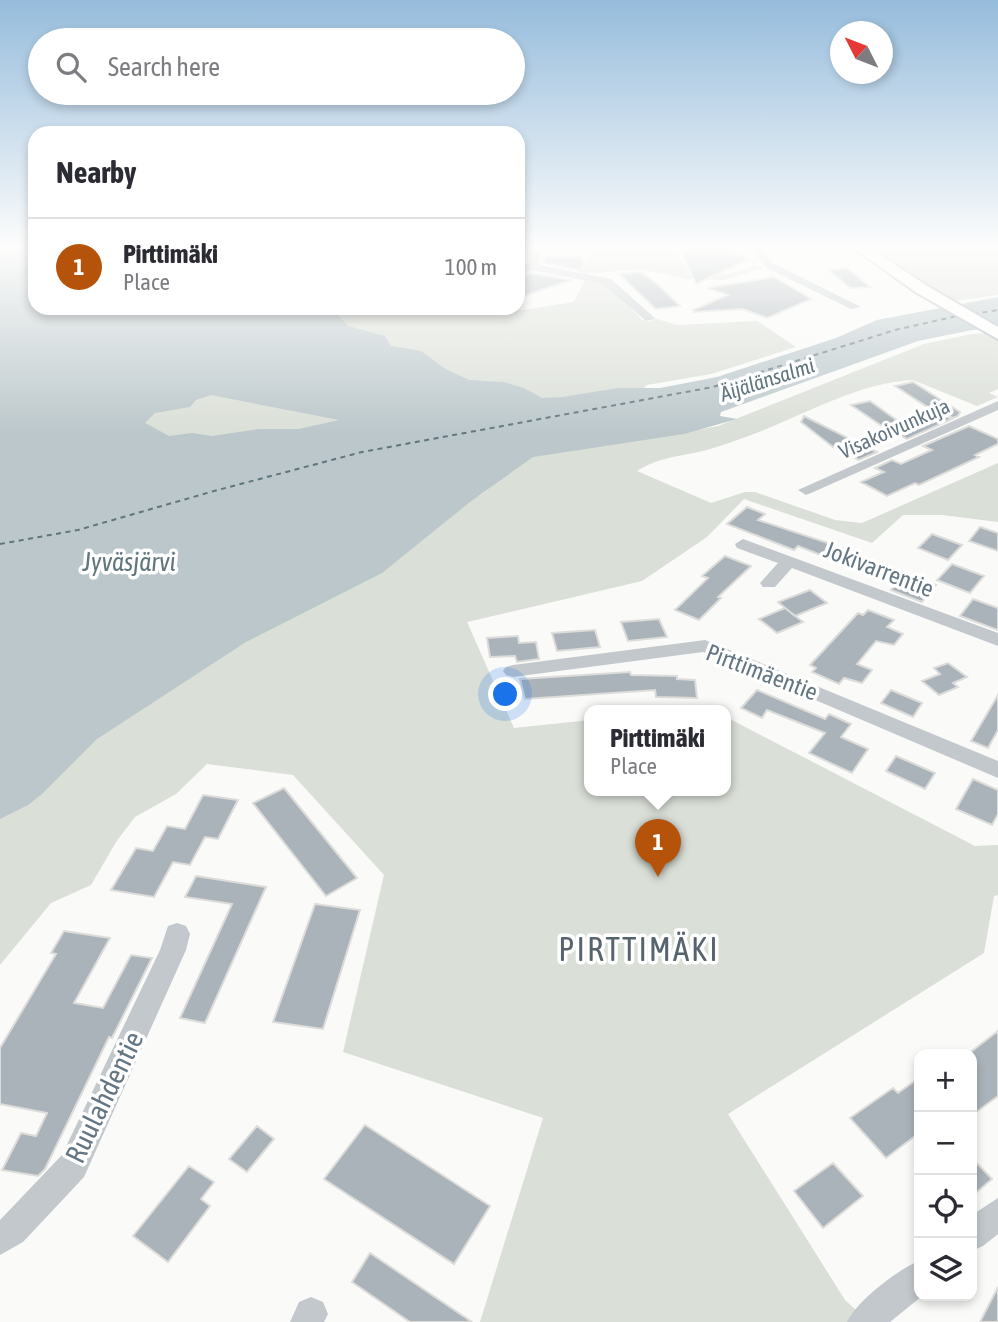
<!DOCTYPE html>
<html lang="en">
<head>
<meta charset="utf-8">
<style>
	body { margin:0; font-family:"Asap Condensed",sans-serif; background:#f2f2f3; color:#2b2b33 }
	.controls { position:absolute; right:21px; bottom:21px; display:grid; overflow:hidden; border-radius:14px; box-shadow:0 4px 10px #0003 }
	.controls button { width:63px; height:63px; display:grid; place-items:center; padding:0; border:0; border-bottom:2px solid #e1e1e2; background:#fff; color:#2b2b33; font:35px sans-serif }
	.compass { position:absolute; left:830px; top:21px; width:63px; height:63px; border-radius:50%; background:#fff; box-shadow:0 4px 10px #0003; rotate:312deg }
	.you { position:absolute; left:506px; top:695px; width:24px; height:24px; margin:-18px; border:5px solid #fff; border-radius:50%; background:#1a73e8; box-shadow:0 0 0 10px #1a73e833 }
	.badge { display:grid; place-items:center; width:46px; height:46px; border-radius:50%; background:#b45309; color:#fff; font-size:23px; font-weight:700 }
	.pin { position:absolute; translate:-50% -58px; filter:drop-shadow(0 2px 4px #0008) }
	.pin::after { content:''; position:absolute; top:37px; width:24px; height:21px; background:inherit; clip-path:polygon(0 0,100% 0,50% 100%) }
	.popup { position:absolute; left:584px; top:705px; width:147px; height:91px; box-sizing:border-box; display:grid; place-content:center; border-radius:14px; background:#fff; filter:drop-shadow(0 2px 5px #0005); font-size:23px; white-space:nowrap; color:#7c7c81 }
	.popup b { font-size:26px; color:#2b2b33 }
	.popup::after { content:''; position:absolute; left:50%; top:100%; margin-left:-14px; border:14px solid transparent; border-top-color:#fff }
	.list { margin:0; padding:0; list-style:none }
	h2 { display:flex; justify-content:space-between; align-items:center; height:91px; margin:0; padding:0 28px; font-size:30px }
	h2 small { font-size:23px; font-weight:400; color:#7c7c81 }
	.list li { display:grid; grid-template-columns:46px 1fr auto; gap:21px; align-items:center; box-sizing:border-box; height:98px; padding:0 28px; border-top:2px solid #e1e1e2 }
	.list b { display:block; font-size:26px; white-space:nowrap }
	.list p { margin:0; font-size:23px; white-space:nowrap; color:#7c7c81 }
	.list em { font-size:23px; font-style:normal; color:#7c7c81 }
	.icon { flex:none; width:38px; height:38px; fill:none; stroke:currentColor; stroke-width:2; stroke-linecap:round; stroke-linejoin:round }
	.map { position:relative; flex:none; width:998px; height:1322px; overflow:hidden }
	.search { position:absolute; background:#fff; box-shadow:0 4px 10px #0003; left:28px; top:28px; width:497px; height:77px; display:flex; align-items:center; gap:18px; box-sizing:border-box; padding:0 24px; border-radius:38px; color:#7c7c81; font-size:26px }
	.panel { position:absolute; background:#fff; box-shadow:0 4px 10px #0003; left:28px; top:126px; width:497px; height:189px; border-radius:21px }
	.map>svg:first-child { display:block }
	.green { fill:#dadfd7 }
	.water { fill:#bbc7cb; fill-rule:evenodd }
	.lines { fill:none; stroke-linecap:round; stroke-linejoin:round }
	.ferry { stroke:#60757c; stroke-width:2; stroke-dasharray:5 4.5; stroke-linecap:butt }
	.building { fill:#aab3b9; stroke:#dcdcda; stroke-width:2 }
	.secondary-casing { stroke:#b3babf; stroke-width:4 }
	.minor { fill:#c3c8cc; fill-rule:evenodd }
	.secondary { fill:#fff; fill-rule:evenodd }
	.labels { text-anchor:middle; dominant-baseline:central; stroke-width:7; stroke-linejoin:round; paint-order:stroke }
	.far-water-label { font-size:21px; font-style:italic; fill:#60757c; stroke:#fff }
	.far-street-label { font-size:21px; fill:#657683; stroke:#fff }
	.street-label { font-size:24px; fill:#657683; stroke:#fff }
	.water-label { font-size:26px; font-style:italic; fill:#60757c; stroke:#fff }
	.near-street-label { font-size:28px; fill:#657683; stroke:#fff }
	.near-quarter-label { font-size:33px; letter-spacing:2px; fill:#57646e; stroke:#fff }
</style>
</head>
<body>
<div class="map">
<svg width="998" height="1322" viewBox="0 0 998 1322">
	<rect width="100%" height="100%" fill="#fafaf8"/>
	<path class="green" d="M0,249H35V308H447L496,314L574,302L586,278L609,286L642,320L649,322L657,319L677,325L757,321L796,347L711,374L647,385L644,388L437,417L168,449L11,321Z
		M597,249H660L676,252L691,276L730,274L756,265L764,268L724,280L686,279L642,269L585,274L577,271Z
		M871,249H998V295L955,301L918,280Z
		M998,332L994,337L998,340V389L989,393L998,397L977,406L913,380C856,382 794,421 740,439C726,444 712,449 698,452C675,457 658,458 637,471L711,503L745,492H755L835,520L862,523L998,463V522L942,515H903L872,543L744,499L707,537L642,581L467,622L514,728L590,720V791H726V717L975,846L998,845V895L994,896L984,953L728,1114L845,1300L869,1322H480L543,1118L343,1052L384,875L293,775L207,764L176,794L135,817L116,842L91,885L51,903L0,965V764L482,494L497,482L448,478L638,430L650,439L718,426L924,344L972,334Z"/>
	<path class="water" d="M0,249H35V308L169,310L181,308H322L337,314L348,326L385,336L391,346L421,351L444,368L469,380L504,382L524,388L542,398L562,397L618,388H660L717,377L836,338L877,320L998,297V328L972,330L918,341L721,412L720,416L737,419L684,434L533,457L470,502L382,573L246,642L97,739L42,794L28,805L0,819ZM211,395L339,420L299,429H259L212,436L192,433L169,436L145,423L155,413L190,407L196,400Z"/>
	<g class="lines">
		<path class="ferry" d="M973,314L998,310
			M0,544L78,530L214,491L362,452L713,387L895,330L957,316"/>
	</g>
	<path class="building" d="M680,249H725L753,261H744L696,284Z
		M564,256H581L584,266L580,270L545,263L544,257Z
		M847,268L870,287L850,288L829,270Z
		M641,272L658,285L680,306L656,309L619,274Z
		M531,273L570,280L518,298V279Z
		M774,277L811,299L767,318L743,309L694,312L693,310L728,295L708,288Z
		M913,382L960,412L958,416L953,418L926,406L895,386Z
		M870,401L905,426L937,412L952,419L907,439L882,426L851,405Z
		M804,416L846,437L858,446L862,445L877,452L859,460L833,447L801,422Z
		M969,426L998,439V444L975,455L979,457L919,485L915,483L887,496L861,482L884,472L875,468L892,460L901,464L932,450L923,446Z
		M747,507L765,514L758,520L852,551L841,563L798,546L794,550L727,524Z
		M980,527L998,533V551L969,541Z
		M932,534L962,545L948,560L918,548Z
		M725,556L751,566L718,597L721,598L699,620L675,610L708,578L702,576Z
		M952,564L984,576L970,593L937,580Z
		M905,574L936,585L922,602L891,590Z
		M810,590L827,603L795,616L778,602Z
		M973,599L998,608V630L960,616Z
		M785,608L803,622L777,633L759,619Z
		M868,610L894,620L887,627L903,634L894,645L876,641L857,664L872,670L862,683L844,678L839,684L812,672L816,668L810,665L858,613L863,615Z
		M659,619L667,637L628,641L621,622Z
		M595,630L600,647L557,651L552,633Z
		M518,636L519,643L536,642L539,659L517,662L515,656L490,657L487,638Z
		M948,663L967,677L953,683L958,687L939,695L922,681L940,674L934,668Z
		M630,672L631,675L677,676V679L695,680L697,698L656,697L655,690L525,699L520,679Z
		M757,690L825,719L829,714L851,724L841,737L868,749L852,773L809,753L825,733L767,710L762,718L741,708Z
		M891,690L922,703L913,717L881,703Z
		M998,695V730L988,748L971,741Z
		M896,756L935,773L925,789L886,771Z
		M973,779L998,790V814L992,825L956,809Z
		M284,788L357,878L326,896L253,803Z
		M203,795L238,800L218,839L205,837L190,865L173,862L154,897L111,890L136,848L153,851L167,826L185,829Z
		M196,876L266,887L205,1023L180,1018L232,904L185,897Z
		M315,904L360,910L323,1029L273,1022Z
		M64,931L110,938L74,1003L103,1008L131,955L152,958L112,1038L109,1037L45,1169L38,1176L2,1170L21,1133L36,1136L47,1113L0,1104V1048L56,954L51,953Z
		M998,1031V1096L972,1115V1051Z
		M919,1078V1133L886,1158L850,1118L893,1088L898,1093Z
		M365,1125L490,1206L454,1264L324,1179Z
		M257,1126L274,1139L247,1172L229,1159Z
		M972,1158L992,1179L972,1196Z
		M833,1163L863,1196L823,1228L794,1191Z
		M189,1166L214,1182L201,1199L210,1206L168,1262L133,1236Z
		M370,1253L472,1322H410L352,1282Z
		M998,1287V1322H980Z"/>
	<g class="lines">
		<g class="secondary-casing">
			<path id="secondary" d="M855,249H871L929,287L998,327V339L917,293Z"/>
		</g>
		<path class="minor" d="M524,249H535L540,253L539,265L611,279L656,319L646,321L603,284L531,270L518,277V269L530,262L531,256Z
			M752,249H762L773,263L861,307L851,309L765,267Z
			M998,401V410L811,493L806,495L798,490Z
			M743,539L998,633V646L792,568L775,587H763L760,583L778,563L737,548L735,544Z
			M705,640L998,761V778L703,652L513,677L506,675L503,671L506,667L513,665Z
			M177,923L186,926L190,934L186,950L84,1177L23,1242L0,1255V1220L62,1155L160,950L168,926Z
			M998,1198V1234L983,1246L972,1251V1215Z
			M919,1261V1296H922L890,1322H847C856,1302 898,1269 919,1261Z
			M311,1297L323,1302L328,1314L324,1322H290L299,1302Z"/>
		<use href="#secondary" class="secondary"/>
	</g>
	<linearGradient id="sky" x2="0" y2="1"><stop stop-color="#96bcdc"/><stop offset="0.57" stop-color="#fdfdfc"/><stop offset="1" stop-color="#fdfdfc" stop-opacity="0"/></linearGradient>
	<rect width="998" height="434" fill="url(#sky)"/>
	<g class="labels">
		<g class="far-water-label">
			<text transform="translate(767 379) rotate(-18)">Äijälänsalmi</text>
		</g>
		<g class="far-street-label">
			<text transform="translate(894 428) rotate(-24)">Visakoivunkuja</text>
		</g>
		<g class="street-label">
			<text transform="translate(879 569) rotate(21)">Jokivarrentie</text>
			<text transform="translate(762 672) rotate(21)">Pirttimäentie</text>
		</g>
		<g class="water-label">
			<text x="129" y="562">Jyväsjärvi</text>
		</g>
		<g class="near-street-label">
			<text transform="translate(104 1097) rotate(-64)">Ruulahdentie</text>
		</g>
		<g class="near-quarter-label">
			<text x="639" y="949">PIRTTIMÄKI</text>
		</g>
	</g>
</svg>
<div class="controls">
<button>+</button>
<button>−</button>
<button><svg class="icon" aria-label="locate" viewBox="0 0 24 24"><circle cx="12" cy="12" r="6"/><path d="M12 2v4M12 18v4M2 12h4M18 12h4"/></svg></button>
<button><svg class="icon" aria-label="layers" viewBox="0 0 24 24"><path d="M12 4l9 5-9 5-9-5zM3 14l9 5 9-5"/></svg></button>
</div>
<svg class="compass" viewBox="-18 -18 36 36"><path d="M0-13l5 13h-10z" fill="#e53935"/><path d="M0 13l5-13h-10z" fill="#7c7c81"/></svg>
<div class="you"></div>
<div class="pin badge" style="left:658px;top:877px">1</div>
<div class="popup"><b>Pirttimäki</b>Place</div>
<div class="search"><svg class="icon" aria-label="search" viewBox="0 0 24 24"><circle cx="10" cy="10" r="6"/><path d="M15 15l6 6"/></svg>Search here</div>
<section class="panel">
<h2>Nearby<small></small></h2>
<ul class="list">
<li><span class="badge">1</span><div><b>Pirttimäki</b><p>Place</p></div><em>100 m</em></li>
</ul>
</section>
</div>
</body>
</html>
